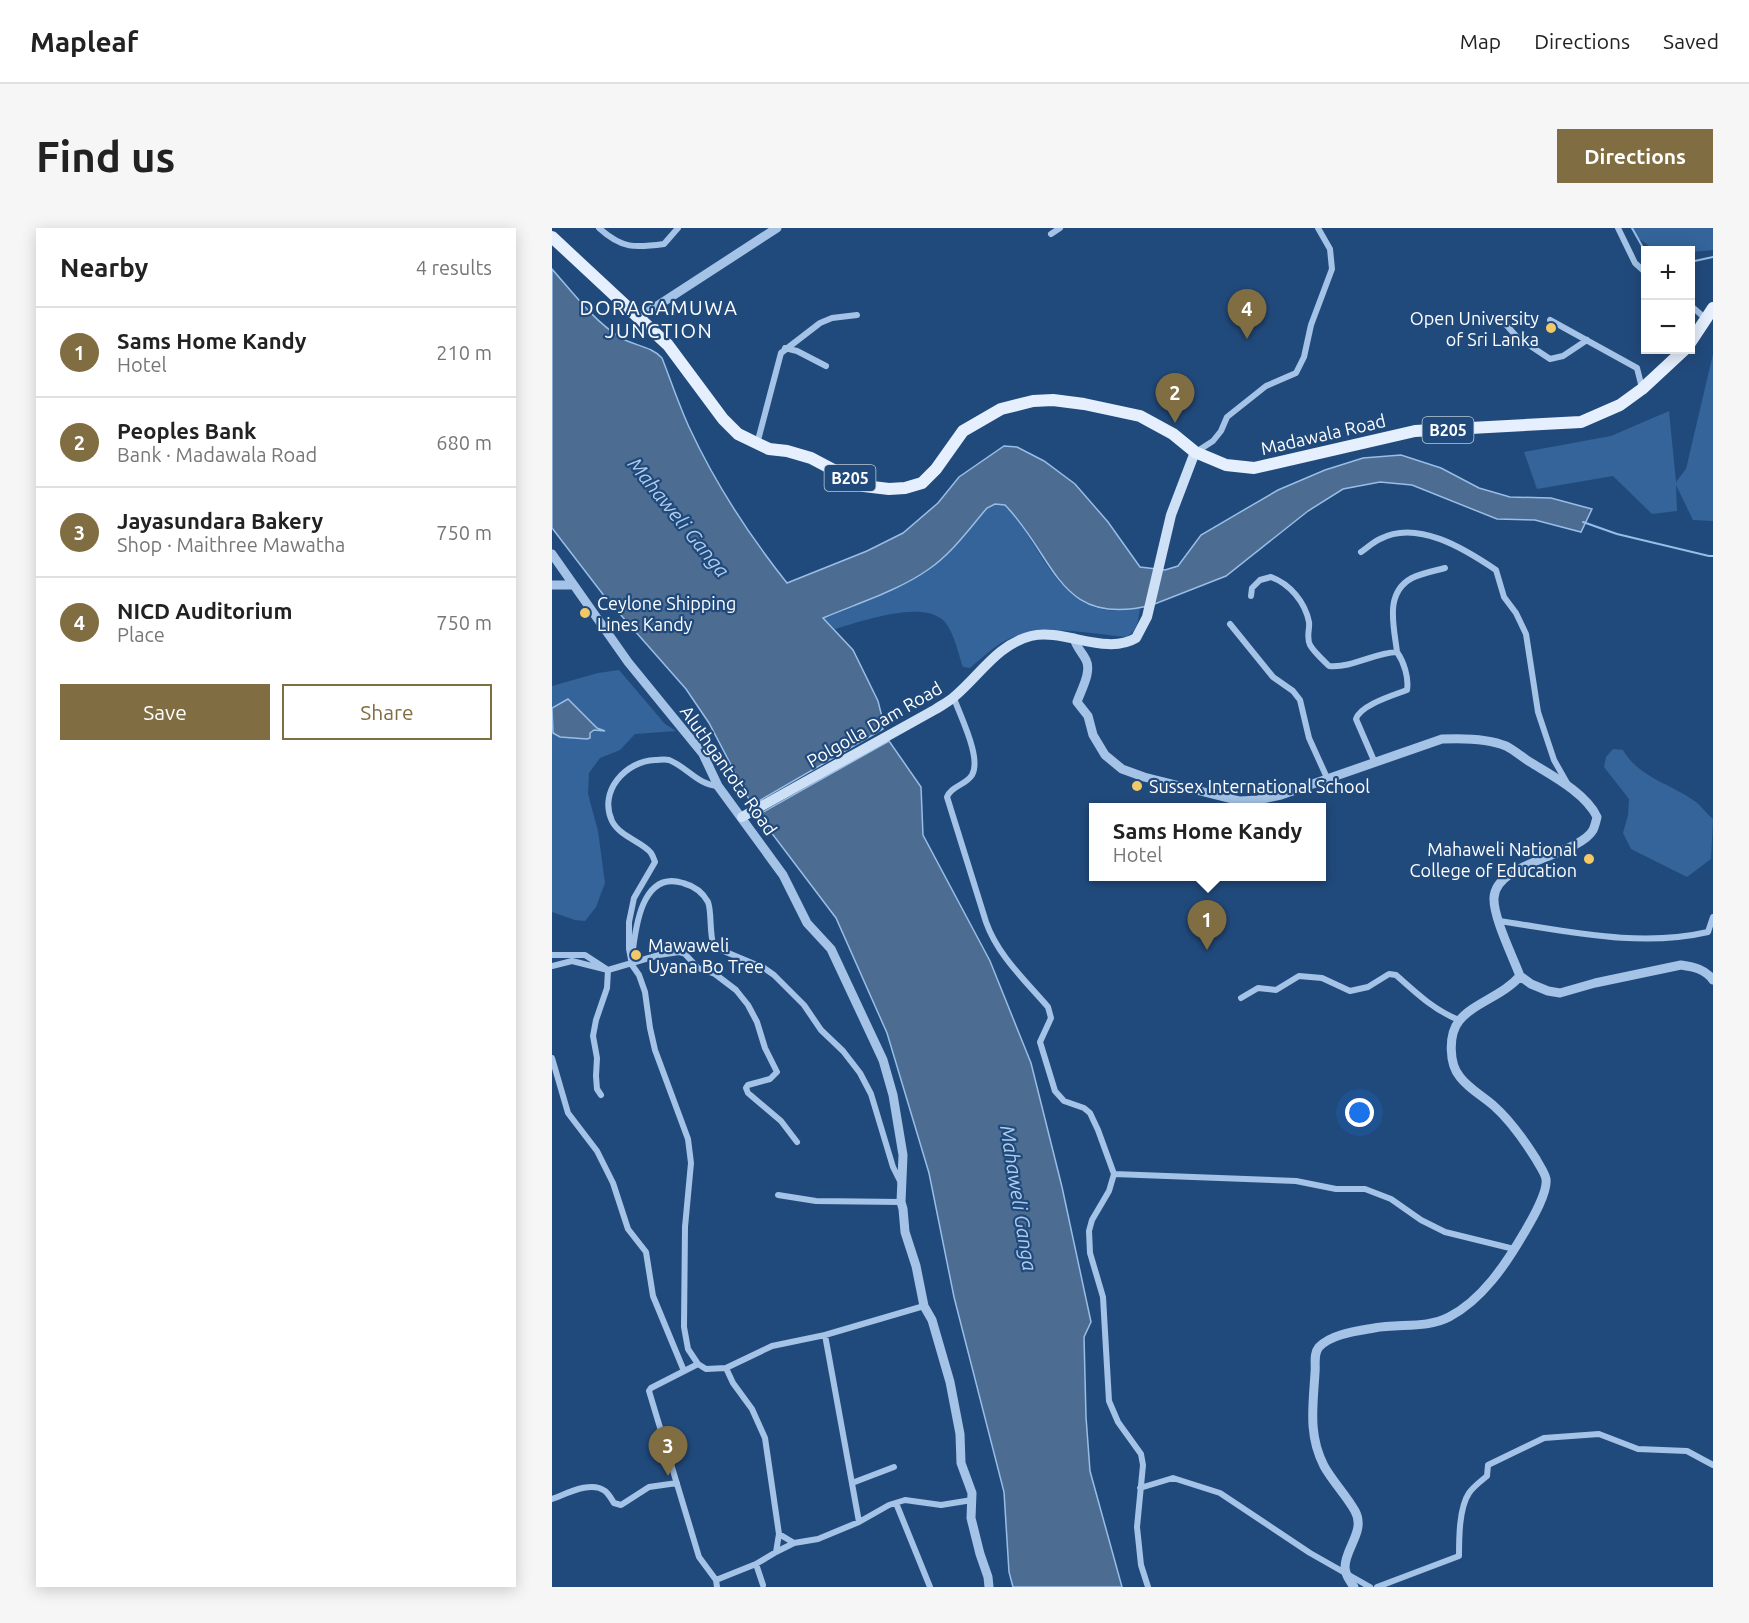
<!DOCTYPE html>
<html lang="en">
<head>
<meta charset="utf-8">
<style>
	body { margin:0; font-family:Ubuntu,sans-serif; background:#f6f6f6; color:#222 }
	.controls { position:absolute; right:18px; top:18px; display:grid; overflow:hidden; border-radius:0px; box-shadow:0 3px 15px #0003 }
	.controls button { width:54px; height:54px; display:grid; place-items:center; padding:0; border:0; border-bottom:2px solid #e0e0e0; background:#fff; color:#222; font:30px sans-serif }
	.you { position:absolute; left:808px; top:885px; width:21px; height:21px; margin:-15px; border:4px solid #fff; border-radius:50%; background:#1a73e8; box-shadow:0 0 0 9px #1a73e833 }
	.badge { display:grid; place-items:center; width:39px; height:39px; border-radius:50%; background:#806d41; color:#fff; font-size:20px; font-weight:700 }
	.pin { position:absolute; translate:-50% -50px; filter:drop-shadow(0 2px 3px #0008) }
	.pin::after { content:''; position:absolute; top:32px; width:21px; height:18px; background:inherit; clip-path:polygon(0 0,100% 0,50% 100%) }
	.popup { position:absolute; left:537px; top:575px; width:237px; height:78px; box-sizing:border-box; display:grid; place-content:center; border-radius:0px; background:#fff; filter:drop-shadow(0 2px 4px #0005); font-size:20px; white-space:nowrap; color:#767676 }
	.popup b { font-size:22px; color:#222 }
	.popup::after { content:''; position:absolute; left:50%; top:100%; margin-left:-12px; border:12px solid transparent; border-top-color:#fff }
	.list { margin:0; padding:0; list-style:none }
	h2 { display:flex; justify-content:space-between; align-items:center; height:78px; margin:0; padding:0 24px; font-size:26px }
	h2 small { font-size:20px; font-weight:400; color:#767676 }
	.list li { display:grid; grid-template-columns:39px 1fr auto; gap:18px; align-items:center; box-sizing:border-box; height:90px; padding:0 24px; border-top:2px solid #e0e0e0 }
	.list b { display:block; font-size:22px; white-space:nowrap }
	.list p { margin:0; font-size:20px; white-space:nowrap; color:#767676 }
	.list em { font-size:20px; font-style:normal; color:#767676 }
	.actions { display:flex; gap:12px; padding:18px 24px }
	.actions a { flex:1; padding:14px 0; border:2px solid #806d41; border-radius:0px; text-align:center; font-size:21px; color:#806d41 }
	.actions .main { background:#806d41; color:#fff }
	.map { position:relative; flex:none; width:1161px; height:1359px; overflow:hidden; border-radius:0px }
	header { display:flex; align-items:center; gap:36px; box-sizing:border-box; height:84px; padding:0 30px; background:#fff; border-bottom:2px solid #e0e0e0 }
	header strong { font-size:28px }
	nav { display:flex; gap:33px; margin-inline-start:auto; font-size:21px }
	.intro { display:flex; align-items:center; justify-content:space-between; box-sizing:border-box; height:144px; padding:0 36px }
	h1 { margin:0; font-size:42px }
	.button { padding:15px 27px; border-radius:0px; background:#806d41; color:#fff; font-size:21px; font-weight:700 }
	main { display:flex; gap:36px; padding:0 36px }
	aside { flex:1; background:#fff; border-radius:0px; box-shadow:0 3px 15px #0003 }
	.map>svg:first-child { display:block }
	.green { fill:#34649a }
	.water { fill:#4d6c91; stroke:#98bee7; stroke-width:1.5 }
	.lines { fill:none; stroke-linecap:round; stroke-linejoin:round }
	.stream { stroke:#98bee7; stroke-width:2 }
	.minor { stroke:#a4c3e6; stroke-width:6 }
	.tertiary { stroke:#a4c3e6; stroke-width:9 }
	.secondary { stroke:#cee0f5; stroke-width:10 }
	.primary { stroke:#e5effd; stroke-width:12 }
	.poi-dot { fill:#f3c866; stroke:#214a7c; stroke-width:2 }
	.labels { text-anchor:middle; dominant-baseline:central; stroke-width:4.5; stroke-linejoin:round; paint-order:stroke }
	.shield { fill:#214a7c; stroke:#bcc9d8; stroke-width:1.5 }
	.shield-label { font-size:16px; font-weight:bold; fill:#fff }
	.poi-label { font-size:18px; fill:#fff; stroke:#214a7c; text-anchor:start }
	.street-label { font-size:18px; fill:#fff; stroke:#214a7c }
	.neighbourhood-label { font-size:20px; letter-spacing:1.5px; fill:#fff; stroke:#214a7c }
	.water-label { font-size:20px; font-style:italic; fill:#afcdee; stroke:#214a7c }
</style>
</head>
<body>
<header>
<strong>Mapleaf</strong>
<nav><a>Map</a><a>Directions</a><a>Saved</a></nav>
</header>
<div class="intro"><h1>Find us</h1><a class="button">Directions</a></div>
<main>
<aside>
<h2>Nearby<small>4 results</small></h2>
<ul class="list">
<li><span class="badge">1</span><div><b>Sams Home Kandy</b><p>Hotel</p></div><em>210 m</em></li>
<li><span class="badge">2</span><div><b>Peoples Bank</b><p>Bank · Madawala Road</p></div><em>680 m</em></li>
<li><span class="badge">3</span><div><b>Jayasundara Bakery</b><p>Shop · Maithree Mawatha</p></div><em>750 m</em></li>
<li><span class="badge">4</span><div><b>NICD Auditorium</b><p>Place</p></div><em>750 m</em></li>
</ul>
<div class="actions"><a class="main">Save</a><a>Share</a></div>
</aside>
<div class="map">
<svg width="1161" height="1359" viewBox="0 0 1161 1359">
	<rect width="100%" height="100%" fill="#214a7c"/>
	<path class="green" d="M1081,0H1161V22L1139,24L1138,22H1103L1083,8Z
		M1161,126V293L1141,292L1124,257L1125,283L1100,286L1061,248L985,261L972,224L1059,208L1117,183L1124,254L1134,241Z
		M443,276L453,277C485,310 503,375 555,382C565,383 577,381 588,380C586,393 586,401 575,409C539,406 492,395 459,410C444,416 430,430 418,440L411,439C406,425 402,403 391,392C368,372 308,394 283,401L271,390L353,355L397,324L435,280Z
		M67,442L113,496L124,503L83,506L68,522L48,530L37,545L36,566L46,603L53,655L44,679L33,693L23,692L0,684V503L38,505L42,502H50L0,481V458L46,445Z
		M1061,521L1071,522C1087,550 1120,556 1144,574C1150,579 1155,586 1161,591L1159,631L1135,649L1079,621L1071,605L1076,587L1077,571L1052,539L1054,529Z"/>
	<path class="water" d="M0,41C21,65 42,93 69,110C83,118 99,118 110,130C119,153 127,177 137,199C163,255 196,306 235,355L315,323L351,305L386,275L407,249L452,218L465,219L492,233L523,256L556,294L588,339L613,342L626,338L649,307L726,262L773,242L811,230L849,227L889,240L927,260L958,269L999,270L1040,281L1029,304L983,292L945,291L860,257L828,254L791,261L756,283L674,348L600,377C506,401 504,329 453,277L443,276L435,280C417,301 400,325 377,341C346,363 306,375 271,390L301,422L326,473L330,489L328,496L331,501L200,577L157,495L134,461L53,369L0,300Z
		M16,471L45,500L53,503L42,502L38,505V510L35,511L8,509L1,505L0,480Z
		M337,513L369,559L371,607L438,733L479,835L510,959L539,1094L532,1109L534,1189L538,1243L570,1359H461L457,1344L452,1264L402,1069L377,945L335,805L284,690L206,587Z"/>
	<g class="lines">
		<path class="stream" d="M1080,0L1094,25
			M1138,34L1161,29
			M1031,294L1065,306L1157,328H1161"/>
		<path class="minor" d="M47,0C70,21 83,20 112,16L126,0
			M1066,0L1083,35L1094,45
			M499,6L508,0
			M1138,77L1153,90
			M943,90L949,91L965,109L998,131L1011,128L1035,112
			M998,92L1085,140L1090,160
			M233,120L245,123L274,138
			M205,216L229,125L268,95L280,90L305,87
			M644,224L661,213L669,203L675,189L714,158L744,145L752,129L759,97L780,41L778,21L766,0
			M809,324C815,320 821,314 828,311C865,291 913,321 944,342L952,369L964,385L974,406L986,484L1002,532L1015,555
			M699,368L700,360L708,352L719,349C738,356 753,374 757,394C758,401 754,409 758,417C762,424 771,432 777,438C801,440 821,425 845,424C852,434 857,450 855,462C842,467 808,477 804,491L823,535
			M678,396L721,449L741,463L748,472L757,510L776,552
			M845,424C842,398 832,365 860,350C870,345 882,343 893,340
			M402,470C408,488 430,530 420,547C414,557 399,558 395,569L434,694C446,728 473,752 496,779L499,790L488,814L503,863L512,873L532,880L538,885L546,902L562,946L557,963L540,992L537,1003L538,1025L551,1069L557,1173L566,1194L589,1226L591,1237L585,1299L589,1337L596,1359
			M166,558C146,557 135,539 117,532C113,531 107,532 103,532C74,533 46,563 60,593C68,609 91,614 99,625C101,628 102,631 103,634L82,670L77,694V721L80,737L87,747L93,764L98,800L103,822L136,911L139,935L133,999L132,1099L136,1121L146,1136L154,1141L174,1140L220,1118L273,1107L372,1078
			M947,693C1016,703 1087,720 1156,704L1161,689
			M0,727H33L56,742L55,760L44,792L41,808L45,830L44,848L45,861L49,867
			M80,730C83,702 89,642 131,655C142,658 150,663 156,674C160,684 157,706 162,719L212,740L222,747L252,777L269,802L291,823L308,845L319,866L341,939L349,955
			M0,738L20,733L56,742L107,727L127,724L133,726L146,740L163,746L184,762L196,777L205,794L213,820L225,844L218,851L196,857L194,860L196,865L229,893L245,914
			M689,770L706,760L724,762L747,748L770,750L798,763L816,759L837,746L844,747C864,765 882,782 907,792
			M0,830L16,885L45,923L61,955L76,1001L94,1024L101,1068L132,1143
			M562,946L744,953L784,961H813L839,971L869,992L893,1004L962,1021
			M226,967L264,973L349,974
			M273,1107L307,1294
			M146,1136L99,1160L97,1163L147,1329L164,1352
			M174,1140L181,1155L200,1181L213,1210L227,1306L242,1315
			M300,1255L342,1239
			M588,1260L621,1250L668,1265L758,1325L818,1359
			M0,1271C14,1266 39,1252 53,1263C57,1266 60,1272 62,1275L69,1277L97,1259L125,1255
			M344,1275L378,1359
			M224,1324L227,1306
			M204,1336L211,1357
			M165,1359L164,1352L204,1336L224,1324L242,1315L266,1311L307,1294L337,1277L353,1272L389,1277L420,1272
			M825,1359L907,1328C907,1311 907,1280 917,1265C921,1259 929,1253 935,1248L936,1237L992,1210L1047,1206L1086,1221L1135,1223L1161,1237"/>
		<path class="tertiary" d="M88,89L225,0
			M0,326L76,434L151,526L166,558L231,647L255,695L279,721L331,832L341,867L351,927L349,974L351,981L353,1004L364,1038L372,1078L380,1092L398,1154L408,1206L409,1235L420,1265L419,1290L428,1326L436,1349L437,1359
			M0,357H21
			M522,410C524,419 530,424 534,432C540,444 529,462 525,474L536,488L541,507L553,527L570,541L592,549L688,573L706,572L729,567L890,511C911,510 935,510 954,518C962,522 970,529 978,534C999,547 1034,565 1045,589C1044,593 1043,598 1041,602C1026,628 943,634 942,670C941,689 961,729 968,748
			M968,748L979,756L996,763L1008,765L1043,755L1129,737C1142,739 1153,741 1161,752
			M802,1359C798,1353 793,1347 793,1339C793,1320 814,1303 803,1283C794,1267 781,1254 772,1238C756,1207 761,1178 763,1145C764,1136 761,1126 767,1119C779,1106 805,1103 822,1100C847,1095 874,1101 897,1089C930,1072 954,1036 972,1005C979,993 996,965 994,951C993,945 987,937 984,931C972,912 959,893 942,878C931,868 917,861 908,849C897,836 896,807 907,793C921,775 951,768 968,748"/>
		<path class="secondary" d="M190,589L384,481C390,477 398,473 403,468C427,448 446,416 479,408C511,400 554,428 584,410L595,389L619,287L643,224"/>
		<path class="primary" d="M0,9L116,117L171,191L186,206L217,221L235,223L259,230L312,258L337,261L353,260L370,255L384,241L411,203L449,181L481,173L501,172L532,176L588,188L621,206L643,224L674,237L702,240L863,203L1029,194L1068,177L1090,161L1132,122
			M1138,115L1161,80"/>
	</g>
	<g class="poi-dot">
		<circle cx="999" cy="100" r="6"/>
		<circle cx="33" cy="385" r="6"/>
		<circle cx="585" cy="558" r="6"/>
		<circle cx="1037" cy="631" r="6"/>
		<circle cx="84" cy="727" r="6"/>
	</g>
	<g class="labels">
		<g class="shield">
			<rect x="870.5" y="189" width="51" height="26" rx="4.5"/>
			<rect x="272.5" y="237" width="51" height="26" rx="4.5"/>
		</g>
		<g class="shield-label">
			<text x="896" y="202">B205</text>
			<text x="298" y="250">B205</text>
		</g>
		<g class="poi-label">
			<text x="987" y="90" text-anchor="end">Open University<tspan x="987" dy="21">of Sri Lanka</tspan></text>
			<text x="45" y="375">Ceylone Shipping<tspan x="45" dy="21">Lines Kandy</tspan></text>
			<text x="597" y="558">Sussex International School</text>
			<text x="1025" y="621" text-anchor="end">Mahaweli National<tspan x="1025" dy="21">College of Education</tspan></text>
			<text x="96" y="717">Mawaweli<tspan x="96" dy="21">Uyana Bo Tree</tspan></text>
		</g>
		<g class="street-label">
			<text transform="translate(771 206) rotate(-13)">Madawala Road</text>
			<text transform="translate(322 496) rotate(-30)">Polgolla Dam Road</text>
			<text transform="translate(177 542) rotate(55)">Aluthgantota Road</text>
		</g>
		<g class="neighbourhood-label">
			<text x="107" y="79">DORAGAMUWA<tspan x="107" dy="23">JUNCTION</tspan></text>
		</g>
		<g class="water-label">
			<text transform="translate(127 289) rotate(51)">Mahaweli Ganga</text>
			<text transform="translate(467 970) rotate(81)">Mahaweli Ganga</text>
		</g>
	</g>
</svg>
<div class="controls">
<button>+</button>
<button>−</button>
</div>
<div class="you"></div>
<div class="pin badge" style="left:655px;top:722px">1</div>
<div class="popup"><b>Sams Home Kandy</b>Hotel</div>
<div class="pin badge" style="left:623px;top:195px">2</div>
<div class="pin badge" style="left:116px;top:1248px">3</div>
<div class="pin badge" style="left:695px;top:111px">4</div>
</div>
</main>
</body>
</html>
